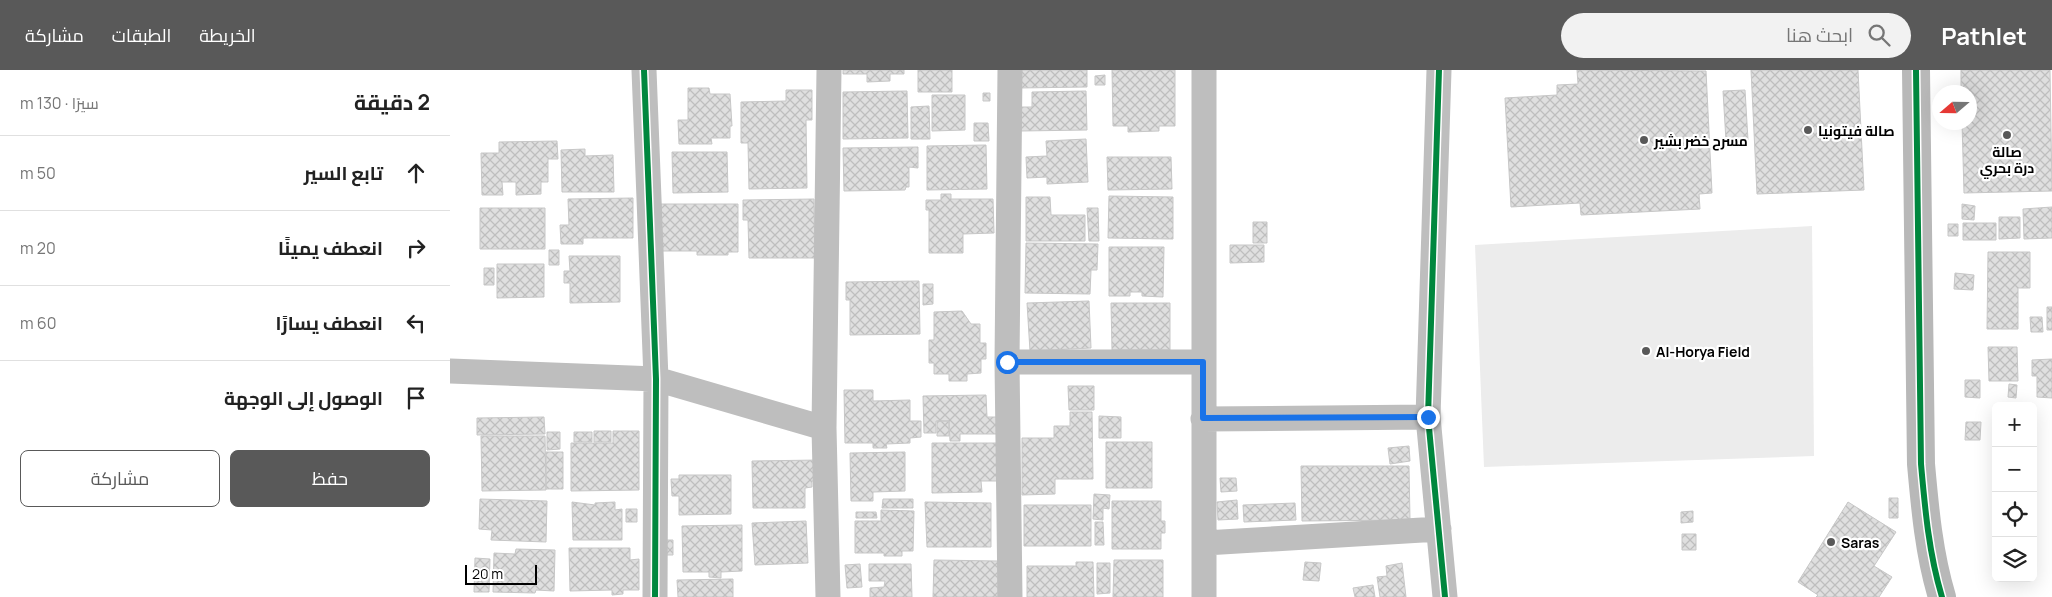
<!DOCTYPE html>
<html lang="ar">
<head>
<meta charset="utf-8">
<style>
	body { margin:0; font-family:Manrope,Cairo,sans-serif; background:#f2f2f2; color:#222; direction:rtl }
	.controls { position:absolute; right:15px; bottom:15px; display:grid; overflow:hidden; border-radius:8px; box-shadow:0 5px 20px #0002 }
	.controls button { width:45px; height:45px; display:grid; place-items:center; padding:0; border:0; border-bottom:1px solid #e0e0e0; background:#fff; color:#222; font:25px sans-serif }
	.compass { position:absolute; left:1482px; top:15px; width:45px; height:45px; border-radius:50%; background:#fff; box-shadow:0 5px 20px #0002; rotate:250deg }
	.scale { position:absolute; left:15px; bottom:12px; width:72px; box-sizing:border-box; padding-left:5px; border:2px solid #000; border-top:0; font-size:14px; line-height:18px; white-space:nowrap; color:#000; -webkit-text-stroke:4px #fff; paint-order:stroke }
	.stop { position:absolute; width:15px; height:15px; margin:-11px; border:4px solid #1a73e8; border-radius:50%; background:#fff }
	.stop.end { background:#1a73e8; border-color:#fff; box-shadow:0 1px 5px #0008 }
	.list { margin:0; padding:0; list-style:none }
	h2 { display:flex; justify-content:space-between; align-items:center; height:65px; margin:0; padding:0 20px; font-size:21px }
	h2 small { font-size:16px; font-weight:400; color:#767676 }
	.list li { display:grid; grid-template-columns:32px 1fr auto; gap:15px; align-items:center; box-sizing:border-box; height:75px; padding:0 20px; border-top:1px solid #e0e0e0 }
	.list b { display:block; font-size:19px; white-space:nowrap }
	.list em { font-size:16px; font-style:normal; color:#767676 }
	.actions { display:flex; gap:10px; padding:15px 20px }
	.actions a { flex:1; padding:11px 0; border:1px solid #595959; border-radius:8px; text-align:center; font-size:18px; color:#595959 }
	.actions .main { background:#595959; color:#fff }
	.icon { flex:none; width:28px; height:28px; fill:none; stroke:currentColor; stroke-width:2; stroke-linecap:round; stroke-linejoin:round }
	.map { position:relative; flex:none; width:1602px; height:527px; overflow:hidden; direction:ltr }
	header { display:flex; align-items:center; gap:30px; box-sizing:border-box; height:70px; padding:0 25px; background:#595959; color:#fff }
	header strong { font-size:24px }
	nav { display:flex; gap:28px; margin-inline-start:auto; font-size:18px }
	.search { width:350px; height:45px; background:#f2f2f2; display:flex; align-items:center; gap:12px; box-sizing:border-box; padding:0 18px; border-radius:28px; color:#767676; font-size:19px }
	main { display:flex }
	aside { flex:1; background:#fff }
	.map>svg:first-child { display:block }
	.pitch { fill:#ececec }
	.building { fill:url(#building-cross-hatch); stroke:#c7c7c7 }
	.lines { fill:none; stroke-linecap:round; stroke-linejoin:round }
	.street { stroke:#bebebe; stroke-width:25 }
	.secondary { stroke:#b8b8b8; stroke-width:28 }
	.cycleway-casing { stroke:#fff; stroke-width:9 }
	.cycleway { stroke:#00873e; stroke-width:6 }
	.route { stroke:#1a73e8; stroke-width:6 }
	.poi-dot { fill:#595959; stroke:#fff; stroke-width:2 }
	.labels { text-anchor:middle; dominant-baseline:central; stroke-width:4.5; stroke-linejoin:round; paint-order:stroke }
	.poi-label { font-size:14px; font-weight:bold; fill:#000; stroke:#fff; text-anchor:start }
</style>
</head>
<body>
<header>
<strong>Pathlet</strong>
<div class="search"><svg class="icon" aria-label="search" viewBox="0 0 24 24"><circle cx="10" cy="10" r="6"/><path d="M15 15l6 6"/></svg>ابحث هنا</div>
<nav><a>الخريطة</a><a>الطبقات</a><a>مشاركة</a></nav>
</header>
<main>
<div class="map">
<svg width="1602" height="527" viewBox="0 0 1602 527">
	<defs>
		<pattern id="building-cross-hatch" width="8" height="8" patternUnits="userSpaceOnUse" patternTransform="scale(1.25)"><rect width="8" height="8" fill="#dfdfdf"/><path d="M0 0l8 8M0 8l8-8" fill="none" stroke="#bebebe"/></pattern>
	</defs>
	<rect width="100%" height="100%" fill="#fff"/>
	<path class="pitch" d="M1362,156L1364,386L1034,397L1025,175Z"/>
	<path class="building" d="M393,0H454V4H440V11L417,12V4H393Z
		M468,0H502V22H468Z
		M568,0H637V17L568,18Z
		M662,0H725V56H709V61L678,62V56H663Z
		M1127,0L1256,1L1262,123L1249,124L1250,139L1131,145L1130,133L1061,137L1055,28L1107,25V15L1128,14Z
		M1301,0H1408L1414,120L1307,124Z
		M1511,0H1600L1602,121L1514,123L1512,52H1520V22H1511Z
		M655,5V15H645V6Z
		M238,18H259L260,24H280L282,56H280V68H261L262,74H229L228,50H238Z
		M336,20H362V50H356L357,118L299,119L298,73H291V32L336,31Z
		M1295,20L1298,70L1276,71L1273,21Z
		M457,21L458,68L393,69V22Z
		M636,21L637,60L571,61V37H582V22Z
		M533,23H540V31H533Z
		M482,25H515V60L482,61Z
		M479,36L480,69H461V37Z
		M524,53H538L539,71H524Z
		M636,69L638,112L597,114V107L577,108L576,87L597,86L596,71Z
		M107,71L108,89H98V112H91V124L66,125V112H52L53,125H32L31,83H49V72Z
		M536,75L537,119L477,120V76Z
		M468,77V98L459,97V117H456L455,120L394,121L393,78Z
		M135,79V86L163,85L164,122H112L111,80Z
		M222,82H277L278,122L223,123Z
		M657,87H721L722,119L658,120Z
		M491,124H501V129H543L544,163L513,164V183H479V140H476V130H491Z
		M659,126L723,127V169L658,168Z
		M576,127H600L601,145H635V171H576Z
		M183,128V168H133V174H111L110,155H119L118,129Z
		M364,129L365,188H299L298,150H293V130Z
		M211,134H288V182H278V185H247V181H212Z
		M1512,134L1525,136L1524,150L1512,149Z
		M1602,137V168L1574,169L1573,139Z
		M30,138H95V179H30Z
		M637,138H648L649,171H639Z
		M1549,147H1570V168L1549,169Z
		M803,152H817V173H803Z
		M1513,153H1546V170H1513Z
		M1498,154H1508V166H1498Z
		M576,173L648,174L647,200H641L640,224L575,223Z
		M780,175H814V192L780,193Z
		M659,177H714L713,227L692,226V222H680V226H659Z
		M99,180H109V195H99Z
		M1538,182H1580V218H1568V259H1537Z
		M119,186H170V232L120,233V213H114V201H120Z
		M47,194H94V227L47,228Z
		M34,198H44V215H34Z
		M1505,203L1524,205L1523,220L1504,219Z
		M469,211L470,264L400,265V230H396V212Z
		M473,214H483V234L473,235Z
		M639,231L641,278L580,281L577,233Z
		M661,233H720V280H662Z
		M1597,237H1602V260H1597Z
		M512,241L521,254H530V273H536V289H531V303L517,304V311H499V304H484V293H479V270H484V242Z
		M1580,247H1592L1593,262H1581Z
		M1538,277H1567L1568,311H1539Z
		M1602,289V328L1587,327V306H1582V290Z
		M1515,310H1530V328L1515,327Z
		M1559,314L1567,315L1566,328L1558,327Z
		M618,316H644V340H619Z
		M394,320H423V331L460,330V351H471V367L460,368V373L436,374L437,378H423V373H395Z
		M536,325L537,347H547V364H510V371H500L499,351H486V363H474L473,326Z
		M620,342H642L643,409H605V424L572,425V368H604V356H620Z
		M649,346L671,347V368H649Z
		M94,347L95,364L27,365V348Z
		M487,351H499V366H487Z
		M1516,352H1531L1530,370H1515Z
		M1583,360H1586L1585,435H1583Z
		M144,361H161V372H144Z
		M163,361H189V420L121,421V373H163Z
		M97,362H110V379L97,380Z
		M124,362H142V372H124Z
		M31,366H95L96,420L32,421Z
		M656,372H702V418H656Z
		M482,373H548V411H531L532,422L482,423Z
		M959,376L960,391L940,394L938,378Z
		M96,382H113V419H96Z
		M455,382V421L423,422V431H401L400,383Z
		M369,390V411H362V417L355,418V438H303L302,391Z
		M851,396H959L960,450L852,451Z
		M229,405H281V444L229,445V426H222L221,409H229Z
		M770,408H786L787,421L771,422Z
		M644,424L660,425L659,439L653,438V450L643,449Z
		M1439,428H1448V448H1439Z
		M30,429L97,431L96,472L41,470L42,460L29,459Z
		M433,429H463V438H432Z
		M787,430L788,449L768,450L767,432Z
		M662,431H711V451H715V463H711V479H662Z
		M122,432L145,435V433L165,432V440L172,439V470H123Z
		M475,432L541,433V477H477Z
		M1398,432L1446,462L1424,496L1442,507L1429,527H1366L1368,525L1348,512Z
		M845,433L846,450L794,452L793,435Z
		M574,435H641V476H574Z
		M176,439H187V452H176Z
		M431,440L464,441L463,481H452V486H434V483H405V451H431Z
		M1243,441V452L1231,453V442Z
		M406,442H426L427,448H406Z
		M356,451L358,493L305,495L302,453Z
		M645,452H653L654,475H645Z
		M292,455V501L271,502V508L259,507V502H233L232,456Z
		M1232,464H1246V480H1232Z
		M213,470H223V485H213Z
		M119,478H180V490L189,489V520H173V524L162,525V520L120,521Z
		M66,479L105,480L104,521L86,520L85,523L43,522L44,483L65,484Z
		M25,488L40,489L39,522H24Z
		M484,490L548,491V527H483Z
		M664,490H713V527H663Z
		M626,492H643L644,527H577V496H626Z
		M855,492L871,493L869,511L853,510Z
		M647,493H660V523L647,524Z
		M952,493L956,527H930L927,507L937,506L936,496Z
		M410,494L412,517L397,518L395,495Z
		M419,494H461L462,527H420V518L434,517L435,511H419Z
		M283,509V527H228L227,510Z
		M923,515L925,527H905L903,518Z"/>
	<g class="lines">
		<path class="street" d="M194,0L206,309L205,527
			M560,0L557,292L560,527
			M754,0V527
			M989,0L978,347L995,527
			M557,292H753
			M0,301L206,309L374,358
			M753,349L978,347
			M755,473L989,459
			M378,527L374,358L379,0"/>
		<path class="secondary" d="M1466,0L1471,394C1475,439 1479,484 1492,527"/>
		<g class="cycleway-casing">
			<path id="cycleway" d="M194,0L206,309L205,527
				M989,0L978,347L995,527
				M1466,0L1471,394C1475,439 1479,484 1492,527"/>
		</g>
		<use href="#cycleway" class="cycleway"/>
	</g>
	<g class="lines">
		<path class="route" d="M557,292H753V348L978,347"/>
	</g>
	<g class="poi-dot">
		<circle cx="1358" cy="60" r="5"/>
		<circle cx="1557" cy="65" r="5"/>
		<circle cx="1194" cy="70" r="5"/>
		<circle cx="1196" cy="281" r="5"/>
		<circle cx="1381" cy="472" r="5"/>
	</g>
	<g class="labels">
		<g class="poi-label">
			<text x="1368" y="60">صالة فيتونيا</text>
			<text x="1204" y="70">مسرح خضر بشير</text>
			<text x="1557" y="81" text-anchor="middle">صالة<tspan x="1557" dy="16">درة بحري</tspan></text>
			<text x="1206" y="281">Al-Horya Field</text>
			<text x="1391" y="472">Saras</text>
		</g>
	</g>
</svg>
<div class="controls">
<button>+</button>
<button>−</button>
<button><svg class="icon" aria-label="locate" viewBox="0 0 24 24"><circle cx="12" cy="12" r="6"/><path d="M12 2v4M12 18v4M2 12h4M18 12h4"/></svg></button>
<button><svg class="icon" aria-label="layers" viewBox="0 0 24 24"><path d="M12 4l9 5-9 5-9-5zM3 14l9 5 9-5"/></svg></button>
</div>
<svg class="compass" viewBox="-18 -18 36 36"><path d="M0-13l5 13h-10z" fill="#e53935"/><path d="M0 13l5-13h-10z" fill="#767676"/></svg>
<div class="scale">20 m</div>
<div class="stop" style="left:557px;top:292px"></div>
<div class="stop end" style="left:978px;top:347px"></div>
</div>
<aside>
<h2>2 دقيقة<small>سيرًا · 130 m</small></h2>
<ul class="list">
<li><svg class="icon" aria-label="ahead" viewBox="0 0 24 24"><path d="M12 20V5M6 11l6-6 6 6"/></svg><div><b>تابع السير</b></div><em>50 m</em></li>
<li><svg class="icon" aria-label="right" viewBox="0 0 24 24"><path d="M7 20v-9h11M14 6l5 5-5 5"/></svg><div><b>انعطف يمينًا</b></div><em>20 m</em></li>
<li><svg class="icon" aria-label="left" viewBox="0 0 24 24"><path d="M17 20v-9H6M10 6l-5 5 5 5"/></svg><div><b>انعطف يسارًا</b></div><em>60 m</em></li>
<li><svg class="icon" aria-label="arrive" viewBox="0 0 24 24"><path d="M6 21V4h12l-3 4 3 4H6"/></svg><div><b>الوصول إلى الوجهة</b></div></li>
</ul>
<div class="actions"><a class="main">حفظ</a><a>مشاركة</a></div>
</aside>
</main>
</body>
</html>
